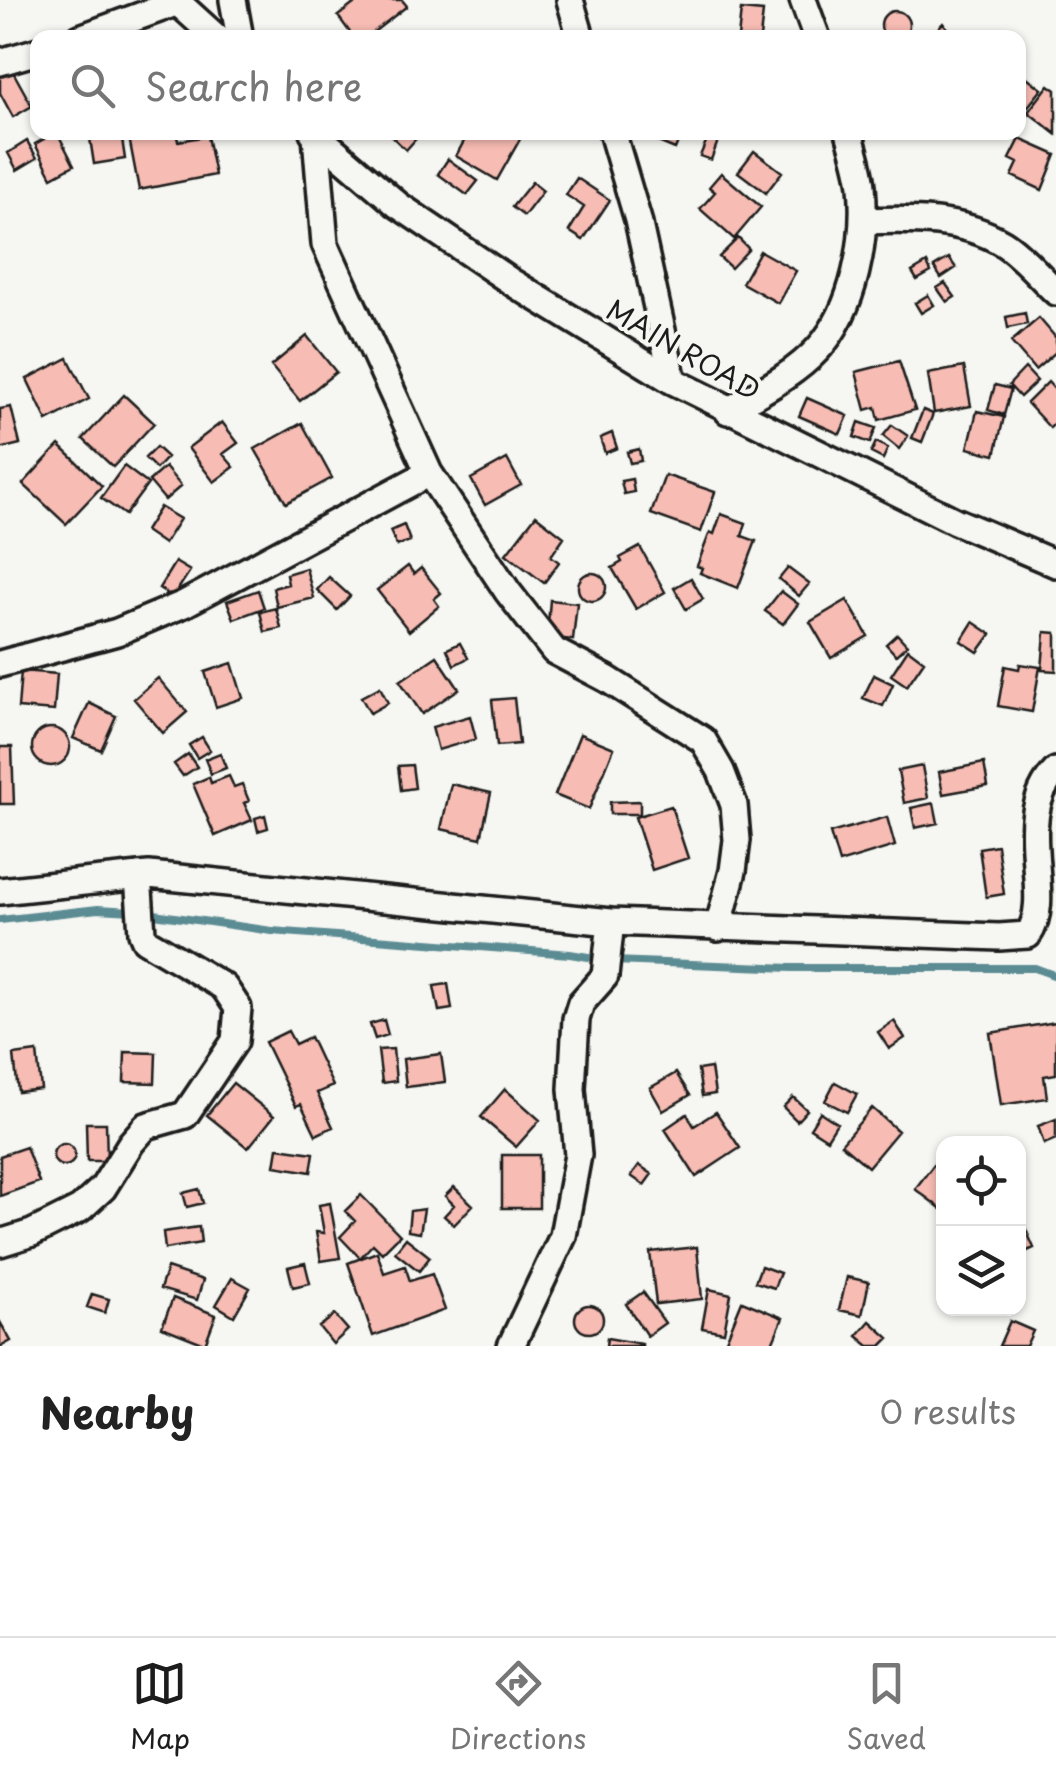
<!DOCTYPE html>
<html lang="en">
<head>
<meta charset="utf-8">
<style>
	body { margin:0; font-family:"Playpen Sans",sans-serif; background:#f2f2f2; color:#222 }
	.controls { position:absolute; right:30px; bottom:30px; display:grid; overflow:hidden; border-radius:20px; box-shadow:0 2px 8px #0004 }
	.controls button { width:90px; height:90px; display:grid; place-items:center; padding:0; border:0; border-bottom:2px solid #e0e0e0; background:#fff; color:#222; font:50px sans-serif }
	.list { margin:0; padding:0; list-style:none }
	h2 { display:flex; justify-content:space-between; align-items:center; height:130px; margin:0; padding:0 40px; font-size:42px }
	h2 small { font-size:32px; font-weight:400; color:#767676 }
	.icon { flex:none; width:55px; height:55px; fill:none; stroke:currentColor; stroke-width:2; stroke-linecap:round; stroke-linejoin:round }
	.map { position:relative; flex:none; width:1056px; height:1346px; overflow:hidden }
	.search { position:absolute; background:#fff; box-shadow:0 2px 8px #0004; left:30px; right:30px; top:30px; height:110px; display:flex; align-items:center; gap:25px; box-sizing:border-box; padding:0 35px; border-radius:20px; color:#767676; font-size:38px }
	.sheet { height:290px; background:#fff }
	nav { display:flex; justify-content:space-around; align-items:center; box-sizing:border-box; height:140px; border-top:2px solid #e0e0e0; background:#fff; font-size:28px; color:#767676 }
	nav a { display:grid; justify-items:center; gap:5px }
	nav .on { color:#1c1c1c }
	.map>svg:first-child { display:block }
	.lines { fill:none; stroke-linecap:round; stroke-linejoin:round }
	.stream { stroke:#5c8c93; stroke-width:8 }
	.building { fill:#f7bcb3; stroke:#1c1c1c; stroke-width:2.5 }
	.minor-casing { stroke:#1c1c1c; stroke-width:32 }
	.minor { stroke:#f6f6f2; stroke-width:25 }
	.labels { text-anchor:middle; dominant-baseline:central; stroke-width:8; stroke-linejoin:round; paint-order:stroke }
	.street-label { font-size:28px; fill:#1c1c1c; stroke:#f6f6f2 }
</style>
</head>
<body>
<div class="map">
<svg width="1056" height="1346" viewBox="0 0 1056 1346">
	<rect width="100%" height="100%" fill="#f6f6f2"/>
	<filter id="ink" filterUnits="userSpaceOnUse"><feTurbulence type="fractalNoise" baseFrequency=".01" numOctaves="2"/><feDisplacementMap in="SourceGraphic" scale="20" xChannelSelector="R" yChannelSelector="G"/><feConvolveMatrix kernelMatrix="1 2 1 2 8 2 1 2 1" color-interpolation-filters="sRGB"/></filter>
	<g filter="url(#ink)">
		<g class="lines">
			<path class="stream" d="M0,920L98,909L133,911L272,931L570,954L613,961L792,968H1035L1056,976"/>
		</g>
		<path class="building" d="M359,0H402L407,6L366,38H354L338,16Z
			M741,10L763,12L760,38H738Z
			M881 25a14 14 0 1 1 28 0a14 14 0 1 1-28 0Z
			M943,23L957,38H929Z
			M11,68L32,106L13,117L0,93V74Z
			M1018,70L1042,89L1018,119Z
			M1049,85L1056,90V134L1028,112Z
			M57,132L74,165L52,177L35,144Z
			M89,132H121L125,159L94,164Z
			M128,132H176L178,141L207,136L215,175L139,190Z
			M387,132H422L406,150Z
			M469,132L480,134L524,132L497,180L456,156Z
			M654,132H682L675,149L651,139Z
			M708,137L718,141L711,160L700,156Z
			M1020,139L1056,155L1042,190L1012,176L1018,163L1010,159Z
			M27,141L37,158L17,170L8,153Z
			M754,151L782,172L766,193L738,172Z
			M448,159L478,181L467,195L438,174Z
			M721,173L761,207L734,239L700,209L715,192L709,187Z
			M577,178L610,200L583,240L569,231L584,207L566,195Z
			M532,182L543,191L524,216L512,207Z
			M738,238L749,249L731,268L719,257Z
			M760,251L796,271L778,303L742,283Z
			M949,258L956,268L941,278L934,267Z
			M927,263L931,272L917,280L912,272Z
			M945,283L955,297L947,302L937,288Z
			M928,295L934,305L921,313L915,303Z
			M1025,313L1027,324L1008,328L1006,317Z
			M1039,318L1056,338V352L1035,370L1011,342Z
			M307,336L336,372L300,401L271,366Z
			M68,358L89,399L47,421L27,379Z
			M899,361L915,410L879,420L876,407L866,410L856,372Z
			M964,367L971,406L934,413L928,374Z
			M1025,368L1037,381L1020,397L1009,385Z
			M1048,382L1056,391V422L1050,428L1027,403Z
			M995,385L1011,389L1004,415L988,410Z
			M124,395L154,423L113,467L83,439Z
			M807,398L848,416L840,434L799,416Z
			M11,407L20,444L0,449V409Z
			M923,410L933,414L922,442L912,438Z
			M977,411L1004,417L995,455L968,448Z
			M222,422L238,443L223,454L234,467L214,482L188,448Z
			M859,422L876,428L870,443L854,437Z
			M302,423L332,478L286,503L255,449Z
			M892,425L908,436L899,449L883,436Z
			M612,433L617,448L605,453L600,438Z
			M876,442L888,448L883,459L871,453Z
			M59,445L102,486L66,524L23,484Z
			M156,447L167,457L156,469L145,458Z
			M639,449L641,461L630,463L627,452Z
			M507,459L521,485L485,505L471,479Z
			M124,466L148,484L125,515L101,498Z
			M165,467L181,486L165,500L149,481Z
			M665,475L715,492L701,532L651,514Z
			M632,479L634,492L624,494L621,481Z
			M160,507L180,519L164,544L145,531Z
			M721,514L746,523L742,536L756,541L738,588L700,573L702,568L697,566L710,532L714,534Z
			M536,515L564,537L551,556L559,562L544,583L506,554Z
			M404,525L410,541L397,546L390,531Z
			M640,547L665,592L636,609L612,568L622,562L620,558Z
			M175,562L190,571L173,597L159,588Z
			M408,566L414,574L421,568L441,593L434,599L439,606L409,631L377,590Z
			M306,568L314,598L277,607L273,588L288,584L286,574Z
			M788,568L809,584L799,596L779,579Z
			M578 587a14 14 0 1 1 28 0a14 14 0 1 1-28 0Z
			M329,577L350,596L337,610L317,590Z
			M691,578L703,599L686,609L674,588Z
			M258,590L264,608L234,619L227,601Z
			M781,591L798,604L783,624L765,611Z
			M550,600L577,603L573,640L547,637Z
			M847,600L868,636L831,658L810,622Z
			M276,608L281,628L265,632L260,612Z
			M973,622L991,634L978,652L961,641Z
			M1045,632L1056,633V671L1042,670Z
			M897,634L907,645L896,655L886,644Z
			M460,643L468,658L454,665L447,649Z
			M908,649L924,661L907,686L891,675Z
			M437,656L459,689L422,714L400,681Z
			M232,663L243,698L216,707L205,672Z
			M1020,664L1040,667L1032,712L998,706L1005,666L1019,669Z
			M21,671L57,674L54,711L18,708Z
			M874,675L893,684L883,706L863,698Z
			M158,678L187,712L163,733L134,699Z
			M380,687L388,703L370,713L361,697Z
			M514,698L519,744L497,746L492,700Z
			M89,703L116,716L101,750L73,738Z
			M470,716L476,739L438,750L432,727Z
			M32 747a19 19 0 1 1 38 0a19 19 0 1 1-38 0Z
			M580,734L614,748L589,809L555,795Z
			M202,737L210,750L197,758L189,745Z
			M0,747H12L14,804H0Z
			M220,753L226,768L211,774L205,759Z
			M188,754L197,767L183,776L174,764Z
			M984,763L988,786L943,794L939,772Z
			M412,765L415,788L401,790L398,766Z
			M922,766L928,798L904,803L898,771Z
			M229,776L234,787L242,784L249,801L244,803L252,820L215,836L193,784L209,777L211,783Z
			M451,784L491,793L481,838L441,829Z
			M640,801V814H610V802Z
			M934,803L938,823L915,828L911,808Z
			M671,806L688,858L652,870L635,817Z
			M265,815L268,828L258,831L255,818Z
			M887,817L895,846L839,863L830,833Z
			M997,845L1004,894L986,897L979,848Z
			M448,984L452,1009L439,1011L434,986Z
			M384,1020L388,1035L375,1039L370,1024Z
			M894,1021L905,1038L889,1049L878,1032Z
			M1056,1022V1074L1044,1076L1047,1098L1001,1105L990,1033Z
			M288,1031L295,1044L310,1037L333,1086L317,1093L333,1127L316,1135L301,1104L296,1106L265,1042Z
			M393,1049L396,1081L382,1083L378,1050Z
			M37,1052L41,1089L18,1092L14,1055Z
			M125,1052L156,1053L155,1083L124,1082Z
			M441,1054L445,1082L406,1087L403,1059Z
			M711,1068L715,1094L702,1096L698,1070Z
			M676,1073L690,1095L663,1111L650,1088Z
			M835,1082L857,1094L847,1112L825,1101Z
			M233,1083L274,1116L248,1148L207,1115Z
			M505,1089L540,1120L516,1147L481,1117Z
			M793,1097L807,1110L797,1121L783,1107Z
			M872,1108L898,1131L868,1167L841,1144Z
			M716,1112L740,1148L696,1177L665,1129L687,1114L694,1126Z
			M820,1112L837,1123L827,1139L810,1128Z
			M1056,1119V1139L1044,1144L1038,1126Z
			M86,1123H106L107,1161H87Z
			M53 1155a11 11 0 1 1 22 0a11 11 0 1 1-22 0Z
			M26,1147L39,1182L0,1196V1156Z
			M278,1148L314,1153L311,1172L275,1166Z
			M502,1155H539V1208H502Z
			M941,1155L944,1157L943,1210L915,1189Z
			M639,1165L652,1174L644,1185L631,1176Z
			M454,1187L473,1205L454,1225L444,1216L454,1205L445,1196Z
			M199,1189L203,1203L187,1207L183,1193Z
			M361,1195L400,1235L382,1253L373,1244L360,1258L340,1237L355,1221L345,1211Z
			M330,1203L340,1258L321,1261L316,1232L324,1233L319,1205Z
			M424,1209L420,1233L408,1231L410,1211Z
			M1024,1225L1034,1248L1018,1255V1228Z
			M199,1227L201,1243L165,1249L163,1232Z
			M406,1238L430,1257L419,1271L395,1252Z
			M697,1247L702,1299L656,1304L650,1252Z
			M377,1252L384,1273L405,1266L410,1281L432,1274L445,1310L373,1336L348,1263Z
			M305,1263L310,1283L293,1287L288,1267Z
			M761,1266L780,1273L774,1288L755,1282Z
			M167,1268L203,1280L197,1300L160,1289Z
			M847,1277L869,1282L862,1315L839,1310Z
			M232,1278L250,1288L234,1316L216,1305Z
			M709,1289L731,1294L724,1332L702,1328Z
			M643,1292L665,1323L647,1336L626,1304Z
			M92,1294L109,1299L105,1313L87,1307Z
			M173,1298L216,1315L205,1344L162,1327Z
			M742,1301L783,1318L771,1346L724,1345Z
			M575 1319a14 14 0 1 1 28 0a14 14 0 1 1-28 0Z
			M335,1315L348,1330L333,1344L319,1327Z
			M870,1321L889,1338L881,1346H869L857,1336Z
			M1010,1321L1033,1331L1026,1346H999Z
			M0,1322L11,1341L2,1346H0Z
			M607,1338L642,1344V1346H606Z"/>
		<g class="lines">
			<g class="minor-casing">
				<path id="minor" d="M175,0L217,38
					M233,0L240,38
					M570,0L581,38
					M803,0L817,38
					M80,38L178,2
					M0,62L38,51
					M313,132L398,205L513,283L673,381L955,521L1056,564
					M612,132L638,220L673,381
					M316,136L325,244L429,473L508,592L554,651L607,679L703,740L721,771L734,805L737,840L733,871L718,928
					M864,221C910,219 962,218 1003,243C1022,255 1039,276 1056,292
					M728,411C758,393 794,375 818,349C855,309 867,238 862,186C860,168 854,150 849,132
					M0,664L117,632L184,604L429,473
					M0,891L149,875L611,922L999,937L1028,935C1056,896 1010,817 1056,771
					M0,1243L32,1233L80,1209L103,1188L131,1143L146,1126L185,1115L235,1041L238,1008L224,987L145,940L142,933L138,876
					M511,1346L563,1236L578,1155L572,1089L576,1019L581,1003L605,976L611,922"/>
			</g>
			<use href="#minor" class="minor"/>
		</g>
	</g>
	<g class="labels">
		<g class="street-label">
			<text transform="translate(684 349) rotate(30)">MAIN ROAD</text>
		</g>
	</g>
</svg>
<div class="controls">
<button><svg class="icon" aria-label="locate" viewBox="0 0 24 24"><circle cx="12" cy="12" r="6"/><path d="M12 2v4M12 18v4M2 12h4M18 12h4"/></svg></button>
<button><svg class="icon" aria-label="layers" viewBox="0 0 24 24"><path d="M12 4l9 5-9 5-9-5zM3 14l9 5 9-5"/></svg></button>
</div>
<div class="search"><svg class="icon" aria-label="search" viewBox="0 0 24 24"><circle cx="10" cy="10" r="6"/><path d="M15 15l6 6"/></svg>Search here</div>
</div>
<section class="sheet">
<h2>Nearby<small>0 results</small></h2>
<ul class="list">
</ul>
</section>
<nav>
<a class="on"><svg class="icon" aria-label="map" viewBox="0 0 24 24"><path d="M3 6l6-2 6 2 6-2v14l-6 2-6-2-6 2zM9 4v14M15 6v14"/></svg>Map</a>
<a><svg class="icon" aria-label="directions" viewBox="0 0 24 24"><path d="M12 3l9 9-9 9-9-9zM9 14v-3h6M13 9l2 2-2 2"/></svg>Directions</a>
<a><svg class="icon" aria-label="saved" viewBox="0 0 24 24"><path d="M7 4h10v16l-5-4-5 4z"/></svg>Saved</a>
</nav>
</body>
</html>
